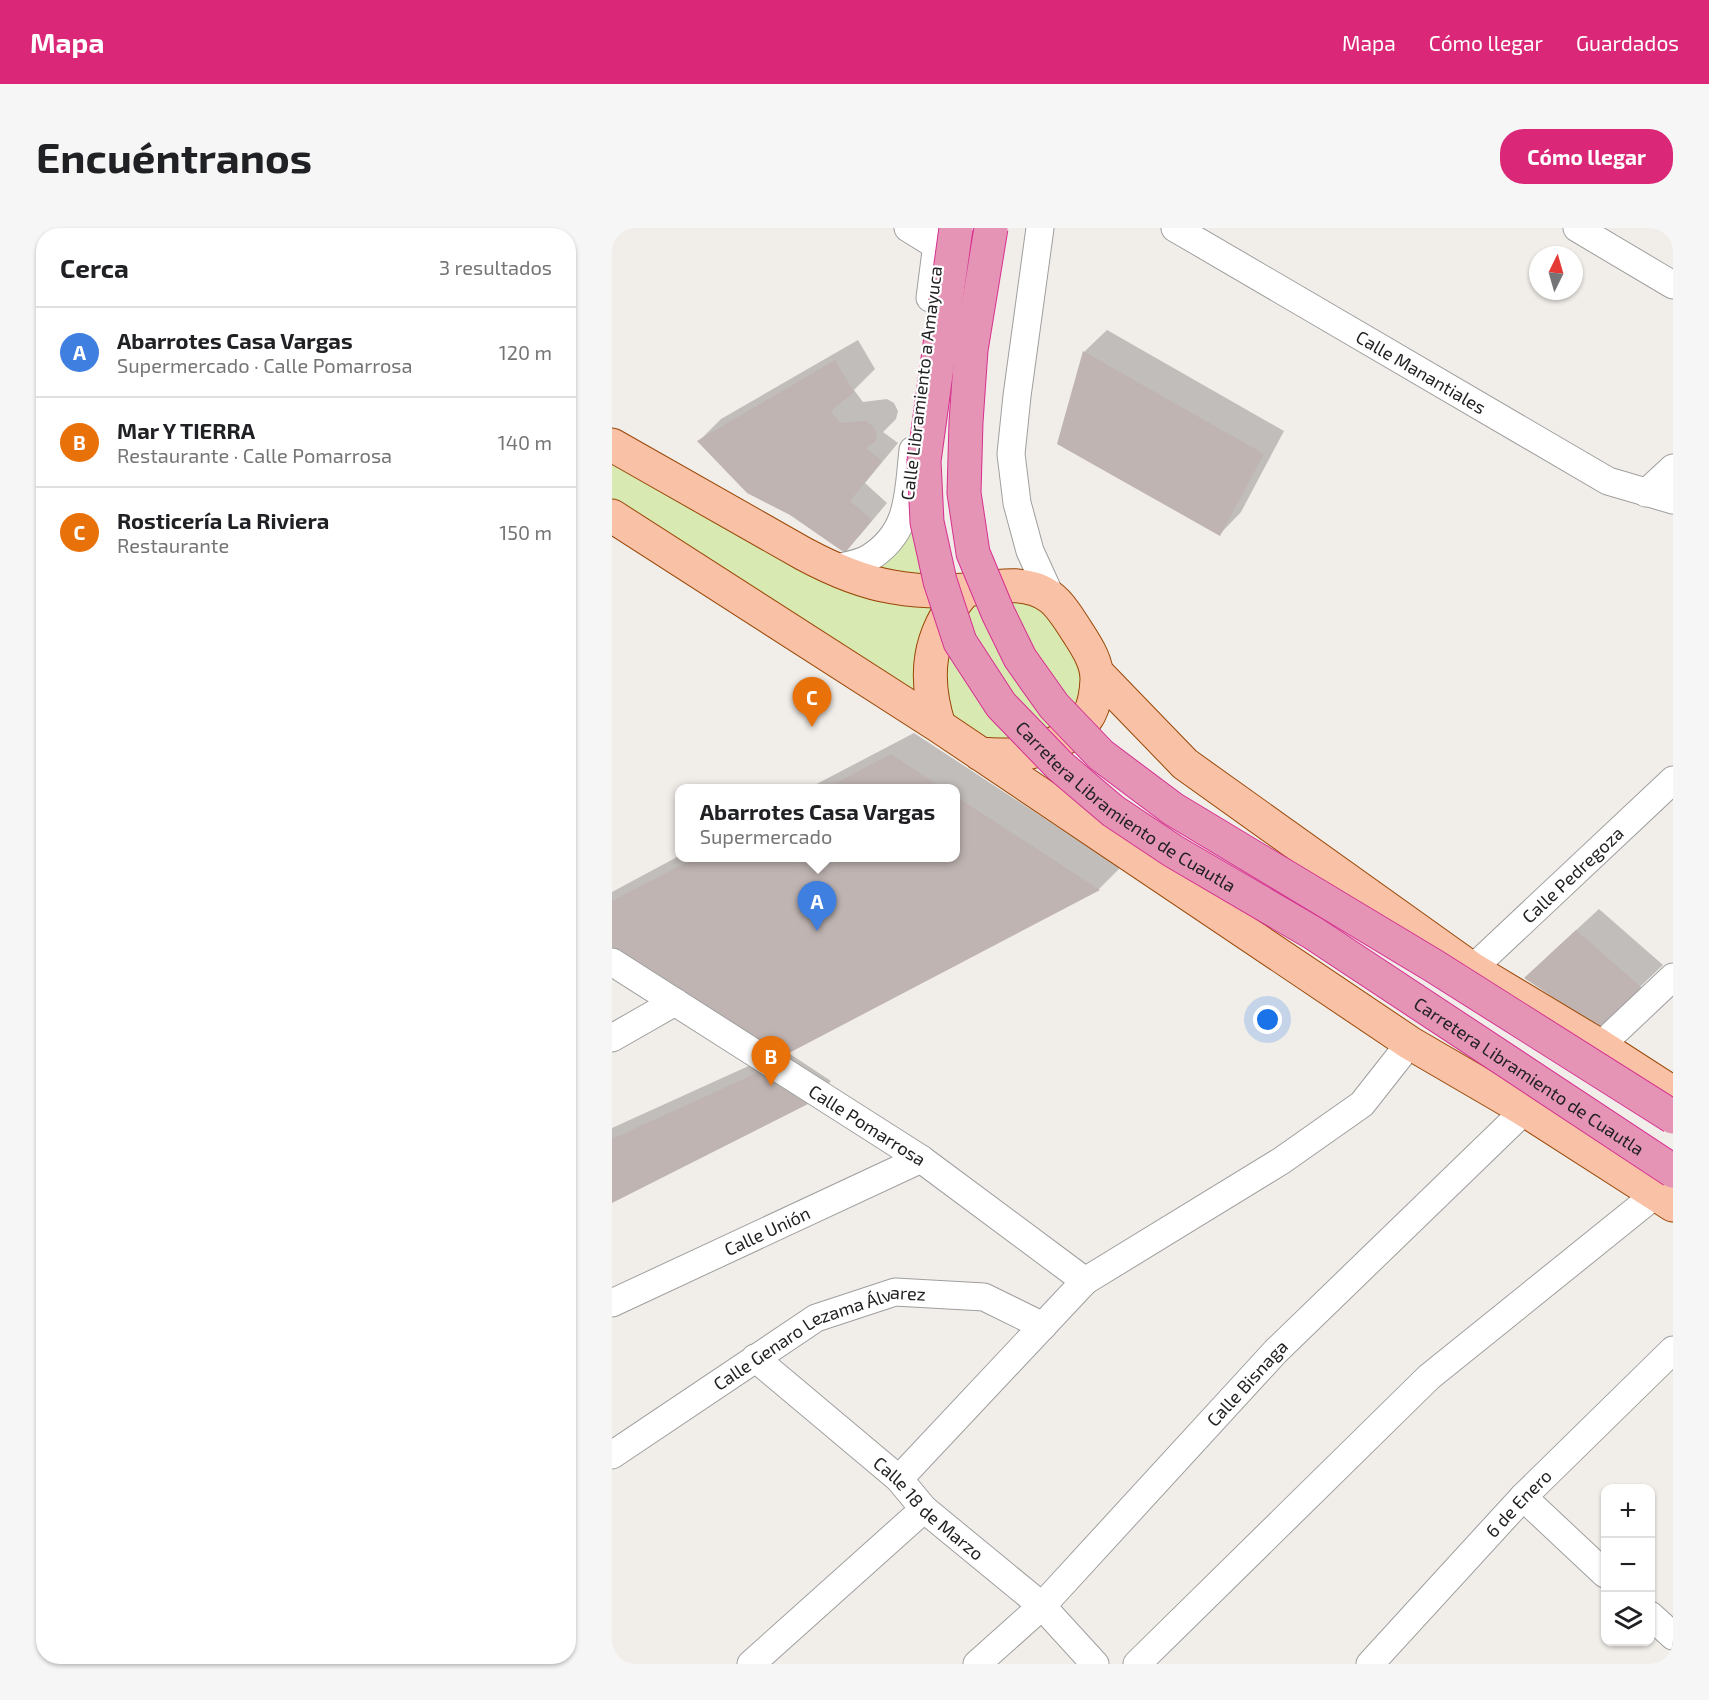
<!DOCTYPE html>
<html lang="es">
<head>
<meta charset="utf-8">
<style>
	body { margin:0; font-family:"Exo 2",sans-serif; background:#f6f6f6; color:#202124 }
	.controls { position:absolute; right:18px; bottom:18px; display:grid; overflow:hidden; border-radius:12px; box-shadow:0 2px 4px #0004 }
	.controls button { width:54px; height:54px; display:grid; place-items:center; padding:0; border:0; border-bottom:2px solid #e0e0e0; background:#fff; color:#202124; font:30px sans-serif }
	.compass { position:absolute; left:917px; top:18px; width:54px; height:54px; border-radius:50%; background:#fff; box-shadow:0 2px 4px #0004; rotate:5deg }
	.you { position:absolute; left:656px; top:792px; width:21px; height:21px; margin:-15px; border:4px solid #fff; border-radius:50%; background:#1a73e8; box-shadow:0 0 0 9px #1a73e833 }
	.badge { display:grid; place-items:center; width:39px; height:39px; border-radius:50%; background:#db2777; color:#fff; font-size:20px; font-weight:700 }
	.pin { position:absolute; translate:-50% -50px; filter:drop-shadow(0 2px 3px #0008) }
	.pin::after { content:''; position:absolute; top:32px; width:21px; height:18px; background:inherit; clip-path:polygon(0 0,100% 0,50% 100%) }
	.popup { position:absolute; left:63px; top:556px; width:285px; height:78px; box-sizing:border-box; display:grid; place-content:center; border-radius:12px; background:#fff; filter:drop-shadow(0 2px 4px #0005); font-size:20px; white-space:nowrap; color:#757577 }
	.popup b { font-size:22px; color:#202124 }
	.popup::after { content:''; position:absolute; left:50%; top:100%; margin-left:-12px; border:12px solid transparent; border-top-color:#fff }
	.list { margin:0; padding:0; list-style:none }
	h2 { display:flex; justify-content:space-between; align-items:center; height:78px; margin:0; padding:0 24px; font-size:26px }
	h2 small { font-size:20px; font-weight:400; color:#757577 }
	.list li { display:grid; grid-template-columns:39px 1fr auto; gap:18px; align-items:center; box-sizing:border-box; height:90px; padding:0 24px; border-top:2px solid #e0e0e0 }
	.list b { display:block; font-size:22px; white-space:nowrap }
	.list p { margin:0; font-size:20px; white-space:nowrap; color:#757577 }
	.list em { font-size:20px; font-style:normal; color:#757577 }
	.icon { flex:none; width:33px; height:33px; fill:none; stroke:currentColor; stroke-width:2; stroke-linecap:round; stroke-linejoin:round }
	.map { position:relative; flex:none; width:1061px; height:1436px; overflow:hidden; border-radius:24px }
	header { display:flex; align-items:center; gap:36px; box-sizing:border-box; height:84px; padding:0 30px; background:#db2777; color:#fff }
	header strong { font-size:28px }
	nav { display:flex; gap:33px; margin-inline-start:auto; font-size:21px }
	.intro { display:flex; align-items:center; justify-content:space-between; box-sizing:border-box; height:144px; padding:0 36px }
	h1 { margin:0; font-size:42px }
	.button { padding:15px 27px; border-radius:24px; background:#db2777; color:#fff; font-size:21px; font-weight:700 }
	main { display:flex; gap:36px; padding:0 36px }
	aside { flex:1; background:#fff; border-radius:24px; box-shadow:0 2px 4px #0004 }
	.map>svg:first-child { display:block }
	.grass { fill:#d9e9b2 }
	.shadow { fill:#0003 }
	.building { fill:#bfb4b2 }
	.lines { fill:none; stroke-linecap:round; stroke-linejoin:round }
	.minor-casing { stroke:#9f9f9f; stroke-width:29 }
	.major-casing { stroke:#9a4706; stroke-width:35 }
	.minor { stroke:#fff; stroke-width:27 }
	.major { stroke:#f9c2a6; stroke-width:33 }
	.highway-bridge-casing { stroke:#d6308f; stroke-width:35; stroke-linecap:butt }
	.highway-bridge { stroke:#e594b6; stroke-width:33 }
	.labels { text-anchor:middle; dominant-baseline:central; stroke-width:4.5; stroke-linejoin:round; paint-order:stroke }
	.street-label { font-size:18px; fill:#222; stroke:#fff }
</style>
</head>
<body>
<header>
<strong>Mapa</strong>
<nav><a>Mapa</a><a>Cómo llegar</a><a>Guardados</a></nav>
</header>
<div class="intro"><h1>Encuéntranos</h1><a class="button">Cómo llegar</a></div>
<main>
<aside>
<h2>Cerca<small>3 resultados</small></h2>
<ul class="list">
<li><span class="badge" style="background:#3f7fe0">A</span><div><b>Abarrotes Casa Vargas</b><p>Supermercado · Calle Pomarrosa</p></div><em>120 m</em></li>
<li><span class="badge" style="background:#e8710a">B</span><div><b>Mar Y TIERRA</b><p>Restaurante · Calle Pomarrosa</p></div><em>140 m</em></li>
<li><span class="badge" style="background:#e8710a">C</span><div><b>Rosticería La Riviera</b><p>Restaurante</p></div><em>150 m</em></li>
</ul>
</aside>
<div class="map">
<svg width="1061" height="1436" viewBox="0 0 1061 1436">
	<rect width="100%" height="100%" fill="#f1ede9"/>
	<path class="grass" d="M321,164L331,362L439,369L484,472L391,528L0,288V217L221,341L279,312Z"/>
	<path class="shadow" d="M495,102L672,203L629,284L608,306L447,216L473,123Z
		M246,112L263,141L242,162L251,174L275,171L282,175L286,183L284,191L271,204L286,215L253,255L275,275L249,306L233,323L87,213L109,191Z
		M302,505L508,640L487,661L175,824L219,853L197,874L0,974V900L154,830L0,732V664L67,628L343,630V560H197Z
		M987,681L1051,737L987,798L936,728Z"/>
	<path class="building" d="M471,123L652,226L608,308L445,216Z
		M223,132L242,164L219,183L228,195L253,193L260,197L265,206L263,214L254,220L270,233L238,273L260,292L233,325L178,287L135,265L85,213Z
		M279,526L331,560H214Z
		M343,568L488,662L158,835L0,734V673L83,630H343Z
		M964,702L1030,760L987,800L912,750Z
		M149,843L198,875L0,975V911Z"/>
	<g class="lines">
		<g class="minor-casing">
			<g id="minor">
				<path d="M296,0L325,18"/>
				<path d="M428,0L405,168L399,226L405,275L418,323L439,369"/>
				<path id="s1" d="M563,0L996,253L1061,272"/>
				<path d="M965,0L1061,57"/>
				<path d="M318,70L327,0"/>
				<path d="M1034,265L1061,240"/>
				<path d="M221,341C232,338 247,336 257,330C299,304 296,265 301,222"/>
				<path id="s2" d="M0,734L309,931L473,1053"/>
				<path id="s3" d="M860,741L1061,552"/>
				<path d="M0,810L63,774"/>
				<path d="M988,818L1061,749"/>
				<path id="s4" d="M0,1075L309,931"/>
				<path id="s5" d="M143,1130L287,1251L312,1281L430,1378L483,1436"/>
				<path id="s6" d="M0,1227L204,1090L283,1064L372,1069L431,1098"/>
				<path d="M287,1251L473,1053L669,933L750,876L798,815"/>
				<path d="M911,1269L993,1346"/>
				<path d="M1038,1387L1061,1408"/>
				<path d="M139,1436L312,1281"/>
				<path id="s7" d="M365,1436L430,1378L664,1123L913,882"/>
				<path d="M525,1436L817,1149L1044,966"/>
				<path id="s8" d="M758,1436L911,1269L1061,1122"/>
			</g>
		</g>
		<g class="major-casing">
			<path id="major" d="M0,217L192,326C220,341 249,354 281,359C304,363 331,364 354,362C382,359 413,351 438,369C449,377 459,394 466,405C475,419 485,434 485,451C484,479 477,496 451,511C422,527 401,529 368,526
				M0,288L327,498L798,815L913,882L1061,977
				M485,445L573,536L860,741L988,818L1061,865
				M327,498C311,448 316,407 350,366"/>
		</g>
		<use href="#minor" class="minor"/>
		<use href="#major" class="major"/>
		<g class="highway-bridge-casing">
			<g id="highway-bridge">
				<path id="s9" d="M344,0L312,233L315,294L328,353L348,414L389,477L448,538L501,583L561,623L701,705L1061,943"/>
				<path d="M379,0L359,122L354,194L352,265L361,325L386,385L408,430L442,478L489,527L561,581L822,738L1061,889"/>
			</g>
		</g>
		<use href="#highway-bridge" class="highway-bridge"/>
	</g>
	<g class="labels">
		<g class="street-label">
			<text stroke="none"><textPath href="#s1" startOffset="285">Calle Manantiales</textPath></text>
			<text transform="translate(309 155) rotate(-83)">Calle Libramiento a Amayuca</text>
			<text stroke="none"><textPath href="#s9" startOffset="658">Carretera Libramiento de Cuautla</textPath></text>
			<text stroke="none"><textPath href="#s3" startOffset="138">Calle Pedregoza</textPath></text>
			<text stroke="none"><textPath href="#s9" startOffset="1144">Carretera Libramiento de Cuautla</textPath></text>
			<text stroke="none"><textPath href="#s2" startOffset="303">Calle Pomarrosa</textPath></text>
			<text stroke="none"><textPath href="#s4" startOffset="171">Calle Unión</textPath></text>
			<text stroke="none"><textPath href="#s6" startOffset="242">Calle Genaro Lezama Álvarez</textPath></text>
			<text stroke="none"><textPath href="#s7" startOffset="390">Calle Bisnaga</textPath></text>
			<text stroke="none"><textPath href="#s8" startOffset="219">6 de Enero</textPath></text>
			<text stroke="none"><textPath href="#s5" startOffset="230">Calle 18 de Marzo</textPath></text>
		</g>
	</g>
</svg>
<div class="controls">
<button>+</button>
<button>−</button>
<button><svg class="icon" aria-label="layers" viewBox="0 0 24 24"><path d="M12 4l9 5-9 5-9-5zM3 14l9 5 9-5"/></svg></button>
</div>
<svg class="compass" viewBox="-18 -18 36 36"><path d="M0-13l5 13h-10z" fill="#e53935"/><path d="M0 13l5-13h-10z" fill="#757577"/></svg>
<div class="you"></div>
<div class="pin badge" style="left:205px;top:703px;background:#3f7fe0">A</div>
<div class="popup"><b>Abarrotes Casa Vargas</b>Supermercado</div>
<div class="pin badge" style="left:159px;top:858px;background:#e8710a">B</div>
<div class="pin badge" style="left:200px;top:499px;background:#e8710a">C</div>
</div>
</main>
</body>
</html>
